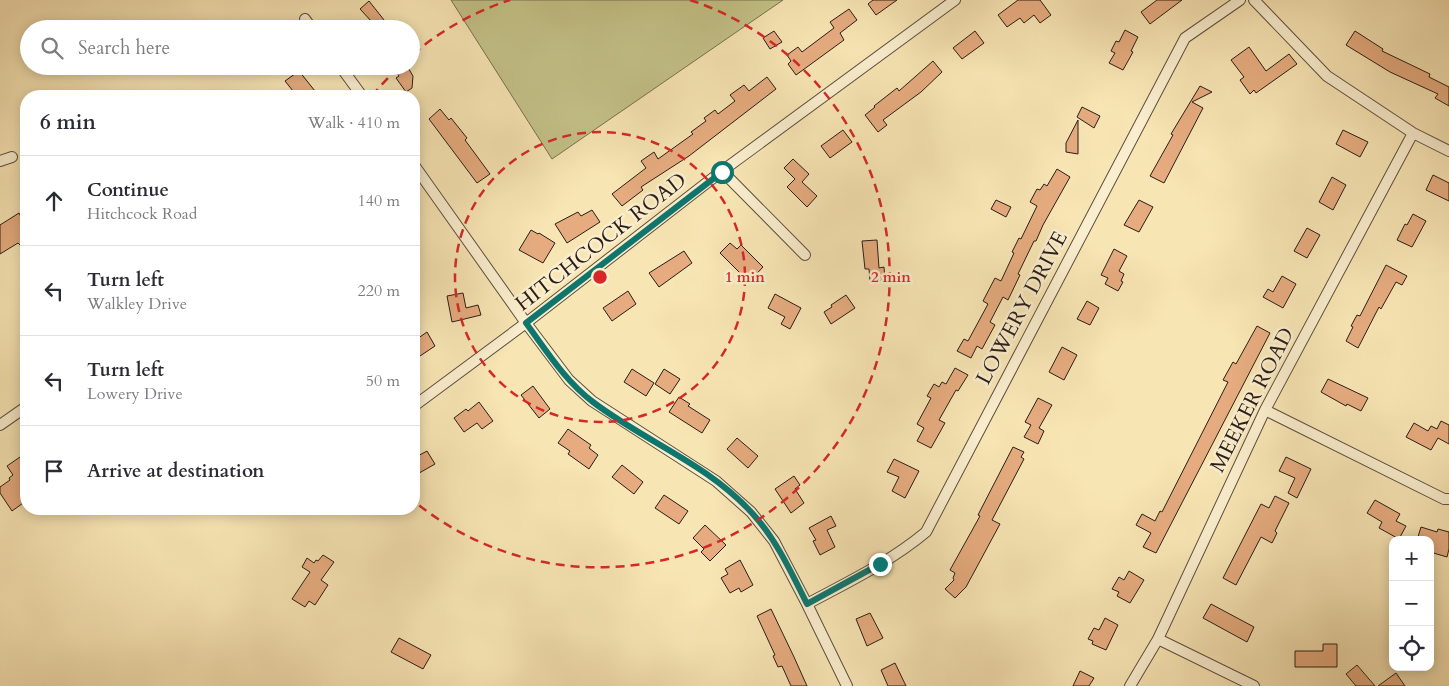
<!DOCTYPE html>
<html lang="en">
<head>
<meta charset="utf-8">
<style>
	body { margin:0; font-family:Cardo,serif; background:#f7f7f7; color:#2b2b33 }
	.controls { position:absolute; right:15px; bottom:15px; display:grid; overflow:hidden; border-radius:10px; box-shadow:0 2px 12px #0003 }
	.controls button { width:45px; height:45px; display:grid; place-items:center; padding:0; border:0; border-bottom:1px solid #e1e1e2; background:#fff; color:#2b2b33; font:25px sans-serif }
	.stop { position:absolute; width:15px; height:15px; margin:-11px; border:4px solid #0f766e; border-radius:50%; background:#fff }
	.stop.end { background:#0f766e; border-color:#fff; box-shadow:0 1px 5px #0008 }
	.list { margin:0; padding:0; list-style:none }
	h2 { display:flex; justify-content:space-between; align-items:center; height:65px; margin:0; padding:0 20px; font-size:21px }
	h2 small { font-size:16px; font-weight:400; color:#7c7c81 }
	.list li { display:grid; grid-template-columns:32px 1fr auto; gap:15px; align-items:center; box-sizing:border-box; height:90px; padding:0 20px; border-top:1px solid #e1e1e2 }
	.list b { display:block; font-size:19px; white-space:nowrap }
	.list p { margin:0; font-size:16px; white-space:nowrap; color:#7c7c81 }
	.list em { font-size:16px; font-style:normal; color:#7c7c81 }
	.icon { flex:none; width:28px; height:28px; fill:none; stroke:currentColor; stroke-width:2; stroke-linecap:round; stroke-linejoin:round }
	.map { position:relative; flex:none; width:1449px; height:686px; overflow:hidden }
	.search { position:absolute; background:#fff; box-shadow:0 2px 12px #0003; left:20px; top:20px; width:400px; height:55px; display:flex; align-items:center; gap:12px; box-sizing:border-box; padding:0 18px; border-radius:28px; color:#7c7c81; font-size:19px }
	.panel { position:absolute; background:#fff; box-shadow:0 2px 12px #0003; left:20px; top:90px; width:400px; height:425px; border-radius:20px }
	.map>svg:first-child { display:block }
	.green { fill:#c4c288; stroke:#767050 }
	.building { fill:#e6ac7f; stroke:#291d17 }
	.lines { fill:none; stroke-linecap:round; stroke-linejoin:round }
	.minor-casing { stroke:#5d4f3e; stroke-width:12 }
	.minor { stroke:#faeece; stroke-width:10 }
	.route { stroke:#0f766e; stroke-width:6 }
	.ring { fill:none; stroke:#d62828; stroke-width:2.5; stroke-dasharray:9 6 }
	.labels { text-anchor:middle; dominant-baseline:central; stroke-width:5; stroke-linejoin:round; paint-order:stroke }
	.street-label { font-size:21px; fill:#291d17; stroke:#faeece }
	.centre { fill:#d62828; stroke:#faeece; stroke-width:2.5 }
	.ring-label { font-size:15px; text-anchor:middle; font-weight:bold; fill:#d62828; stroke:#faeece; stroke-width:5; stroke-linejoin:round; paint-order:stroke }
</style>
</head>
<body>
<div class="map">
<svg width="1449" height="686" viewBox="0 0 1449 686">
	<rect width="100%" height="100%" fill="#f8e5b4"/>
	<filter id="stains"><feTurbulence type="fractalNoise" baseFrequency=".004" numOctaves="4"/><feColorMatrix values="0 0 0 0 .2 0 0 0 0 .09 0 0 0 0 .02 0 0 0 .5 -.17"/></filter>
	<radialGradient id="worn" r=".72"><stop offset=".6" stop-color="#630" stop-opacity="0"/><stop offset="1" stop-color="#630" stop-opacity=".3"/></radialGradient>
	<path class="green" d="M451,0H783L552,159Z"/>
	<path class="building" d="M873,0H897L876,15L868,4Z
		M1018,0H1040L1051,15L1040,23L1034,15L1024,23L1020,18L1007,27L998,15Z
		M1157,0H1182L1150,24L1141,12Z
		M369,1L388,25L382,29H362L372,22L360,9Z
		M849,9L857,20L840,33L844,40L796,75L788,64L791,61L787,55L798,47L802,52L834,28L830,22Z
		M1125,30L1138,37L1131,51L1133,52L1123,70L1109,63L1115,53L1111,51L1116,41L1119,42Z
		M774,31L782,42L770,49L763,38Z
		M975,31L984,43L962,59L953,48Z
		M1355,31L1383,49L1382,51L1430,74L1429,77L1449,87V106L1435,98L1438,94L1390,72L1346,45Z
		M1249,47L1266,71L1289,54L1297,64L1256,93L1254,90L1250,94L1240,80L1244,77L1231,60Z
		M933,61L942,72L921,92L883,120L887,125L878,132L865,115L875,107L874,106L897,88L899,91Z
		M392,66H407L413,76L412,88L406,92L396,78L399,76Z
		M299,71L319,96H297L285,81Z
		M767,77L776,89L689,156L641,187L643,190L622,206L612,194L646,168L641,161L654,152L658,159L693,134L691,132L706,121L704,118L715,110L718,114L735,101L730,95L744,85L749,91Z
		M1200,86L1212,92L1192,102L1203,108L1164,183L1150,176L1173,135L1171,134Z
		M1082,107L1100,116L1094,128L1077,117Z
		M440,109L449,120L451,118L467,138L465,140L490,174L477,183L429,119Z
		M1078,120V154L1066,152V143Z
		M843,130L852,142L830,158L821,146Z
		M1343,130L1368,142L1360,157L1336,144Z
		M793,159L809,174L802,182L817,196L807,207L787,187L795,179L784,168Z
		M1057,169L1070,177L1043,225L1036,241H1034L1018,274L1020,275L1008,300L1003,297L990,322L995,325L982,349L977,346L971,358L957,351L964,339L968,341L988,304L983,301L995,278L1001,281L1014,253L1012,252L1019,238L1021,239L1037,206L1030,202L1037,189L1040,190L1044,184L1047,186Z
		M1433,175L1449,183V201L1426,190Z
		M1332,177L1346,185L1333,210L1319,202Z
		M996,200L1011,207L1006,217L991,209Z
		M1139,200L1153,207L1139,232L1124,225Z
		M592,210L600,222L567,243L555,224L578,212L581,216Z
		M19,213L26,226V241L20,245L18,243L0,254V225Z
		M1413,214L1426,221L1412,247L1397,240L1405,224L1407,225Z
		M1307,228L1320,235L1307,258L1294,251Z
		M531,230L538,234L539,233L555,243L543,263L519,250Z
		M877,240L879,268L884,267L885,280L870,281L869,269H865L862,241Z
		M730,243L737,249L741,245L763,267L747,284L740,277L742,275L720,253Z
		M1114,249L1127,256L1119,271L1124,274L1121,281L1123,282L1118,291L1105,284L1108,278L1101,275Z
		M684,251L692,263L659,287L649,273Z
		M1386,265L1407,276L1402,285L1396,282L1381,309L1379,307L1358,348L1346,341L1353,327L1351,326L1357,315L1360,316Z
		M1282,276L1296,284L1283,308L1263,297L1268,289L1273,292Z
		M628,291L636,304L612,321L603,308Z
		M463,293L466,308L478,305L481,315L452,322L447,296Z
		M775,294L801,308L790,329L781,324L785,317L768,308Z
		M846,295L855,308L831,324L824,312L832,307L831,305Z
		M1087,301L1099,308L1090,325L1077,319Z
		M1257,326L1270,333L1156,553L1143,547L1151,533L1136,525L1142,514L1155,521L1160,511L1162,512L1228,382L1223,380L1233,362L1236,364Z
		M427,332L435,346L414,360V341Z
		M1062,347L1077,355L1064,380L1049,372Z
		M955,368L968,375L958,391L956,390L939,420L945,423L931,448L917,441L924,428L917,424L931,398L927,396L934,384L939,387L942,382L946,384Z
		M632,369L654,383L646,396L624,382Z
		M664,369L680,379L670,394L655,384Z
		M1328,379L1368,398L1361,411L1347,404L1346,406L1321,392Z
		M533,386L550,409L539,418L521,395Z
		M679,397L690,404L688,406L710,420L702,433L669,412Z
		M1038,398L1052,405L1039,428L1044,431L1038,444L1024,437L1031,425L1025,422Z
		M479,402L493,421L482,429L477,423L464,432L454,418L466,409L468,411Z
		M1441,421L1449,425V444L1438,438L1431,450L1406,437L1414,423L1428,431L1431,426L1437,429Z
		M568,429L591,445L589,448L598,455L589,469L568,454L570,451L558,443Z
		M737,438L758,456L748,468L727,449Z
		M1013,447L1024,452L1021,457L1024,459L992,520L1000,524L966,587L955,598L945,589L954,580L953,578L955,573L950,570L980,516L978,515Z
		M427,451L435,464L414,476V458Z
		M20,457L26,465V501L12,511L0,493V487L10,480L9,478L13,475L7,466Z
		M1286,457L1311,469L1297,498L1288,493L1295,478L1279,471Z
		M894,459L919,471L905,498L892,491L899,477L887,472Z
		M622,465L643,482L634,494L612,477Z
		M794,476L800,485L795,489L804,503L791,513L775,489Z
		M664,495L688,511L679,524L655,508Z
		M1275,496L1289,503L1275,531L1277,533L1272,543L1261,537L1236,585L1223,578L1261,504L1269,508Z
		M1375,500L1400,514L1396,521L1406,526L1399,539L1379,528L1382,522L1367,513Z
		M831,516L836,526L827,530L835,547L820,555L813,541L816,540L809,528Z
		M705,525L726,545L710,561L701,552L704,549L693,538Z
		M1421,527L1437,532L1438,529L1449,532V549L1447,557L1430,552V540H1417Z
		M323,555L334,562L321,580L328,585L315,605L309,601L305,607L292,599L310,572L302,567L307,558L314,563L316,560L318,561Z
		M740,560L753,585L741,592L739,588L730,593L721,578L728,574L725,569Z
		M1129,571L1144,580L1130,603L1117,596L1119,592L1112,589L1119,577L1124,580Z
		M1211,604L1254,627L1247,642L1203,618Z
		M771,609L794,657L807,686H791L782,666L778,667L773,656L775,655L757,616Z
		M870,613L883,638L867,646L856,619Z
		M1105,618L1118,625L1106,650L1092,644L1093,641L1088,639L1094,628L1099,630Z
		M399,638L431,655L423,669L391,652Z
		M1323,644H1337V667H1295V651H1323Z
		M895,663L906,686H888L881,670Z
		M1357,665L1375,686H1356L1346,674Z
		M1080,671L1094,678L1089,686H1073Z
		M1396,673L1405,686H1378Z"/>
	<g class="lines">
		<g class="minor-casing">
			<path id="minor" d="M1254,0L1327,76L1413,133L1449,151
				M305,19L312,29
				M340,66L362,96
				M0,161L12,157
				M414,165L526,323L569,380L592,401L716,481L751,512L774,541L807,604L847,686
				M722,171L805,255
				M414,406L526,323L722,171L955,0
				M1265,410L1444,499H1449
				M0,425L23,409
				M807,604C848,582 890,562 926,532L1185,38L1240,0
				M1158,639L1254,686
				M1130,686L1158,639L1265,410L1413,133"/>
		</g>
		<use href="#minor" class="minor"/>
	</g>
	<g class="lines">
		<path class="route" d="M722,172L526,323C546,350 565,381 593,402C644,441 708,464 752,513C776,539 791,572 807,604L880,564"/>
	</g>
	<g class="ring">
		<circle cx="600" cy="277" r="145"/>
		<path d="M372 96A291 291 0 0 1 398 68M413 54A291 291 0 0 1 510 0M690 0A291 291 0 1 1 415 502"/>
	</g>
	<g class="labels">
		<g class="street-label">
			<text transform="translate(601 242) rotate(-38)">HITCHCOCK ROAD</text>
			<text transform="translate(1022 308) rotate(-62)">LOWERY DRIVE</text>
			<text transform="translate(1252 400) rotate(-63)">MEEKER ROAD</text>
		</g>
	</g>
	<circle cx="600" cy="277" r="8" class="centre"/>
	<g class="ring-label">
		<text x="745" y="282">1 min</text>
		<text x="891" y="282">2 min</text>
	</g>
	<rect width="100%" height="100%" filter="url(#stains)"/>
	<rect width="100%" height="100%" fill="url(#worn)"/>
</svg>
<div class="controls">
<button>+</button>
<button>−</button>
<button><svg class="icon" aria-label="locate" viewBox="0 0 24 24"><circle cx="12" cy="12" r="6"/><path d="M12 2v4M12 18v4M2 12h4M18 12h4"/></svg></button>
</div>
<div class="stop" style="left:722px;top:172px"></div>
<div class="stop end" style="left:880px;top:564px"></div>
<div class="search"><svg class="icon" aria-label="search" viewBox="0 0 24 24"><circle cx="10" cy="10" r="6"/><path d="M15 15l6 6"/></svg>Search here</div>
<section class="panel">
<h2>6 min<small>Walk · 410 m</small></h2>
<ul class="list">
<li><svg class="icon" aria-label="ahead" viewBox="0 0 24 24"><path d="M12 20V5M6 11l6-6 6 6"/></svg><div><b>Continue</b><p>Hitchcock Road</p></div><em>140 m</em></li>
<li><svg class="icon" aria-label="left" viewBox="0 0 24 24"><path d="M17 20v-9H6M10 6l-5 5 5 5"/></svg><div><b>Turn left</b><p>Walkley Drive</p></div><em>220 m</em></li>
<li><svg class="icon" aria-label="left" viewBox="0 0 24 24"><path d="M17 20v-9H6M10 6l-5 5 5 5"/></svg><div><b>Turn left</b><p>Lowery Drive</p></div><em>50 m</em></li>
<li><svg class="icon" aria-label="arrive" viewBox="0 0 24 24"><path d="M6 21V4h12l-3 4 3 4H6"/></svg><div><b>Arrive at destination</b></div></li>
</ul>
</section>
</div>
</body>
</html>
